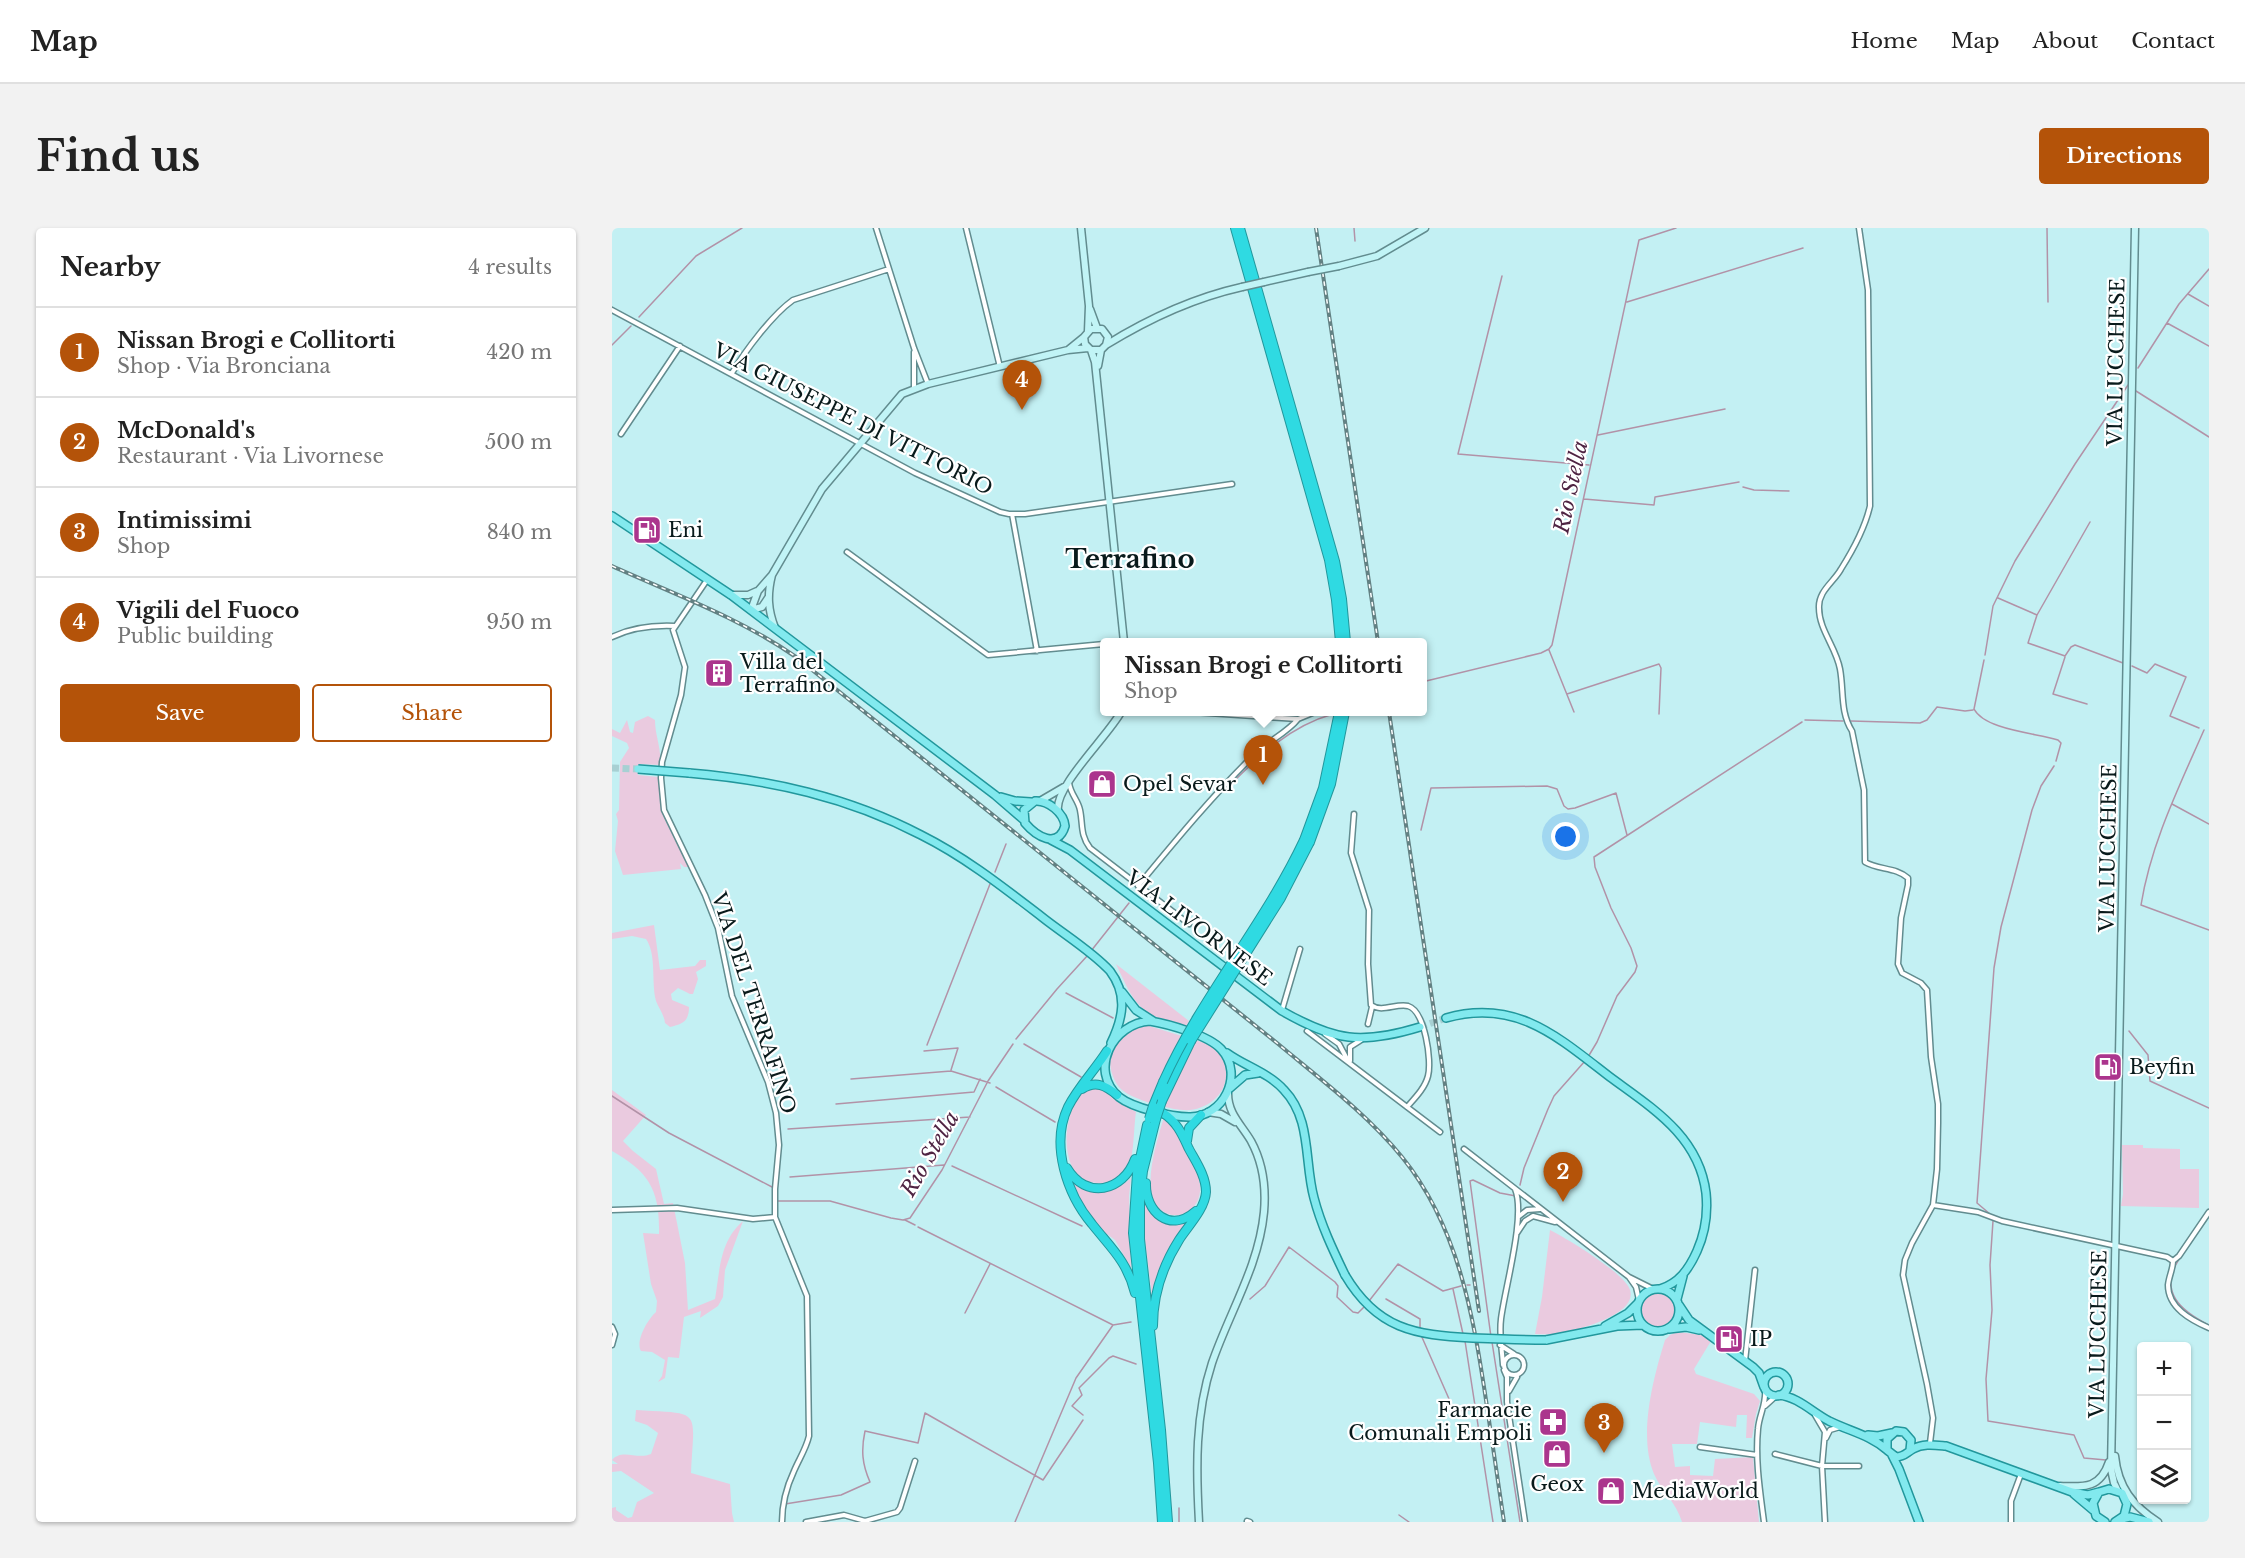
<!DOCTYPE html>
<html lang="en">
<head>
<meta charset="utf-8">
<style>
	body { margin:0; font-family:"Libre Baskerville",serif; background:#f2f2f2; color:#222 }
	.controls { position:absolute; right:18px; bottom:18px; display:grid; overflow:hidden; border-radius:6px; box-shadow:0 2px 4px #0004 }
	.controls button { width:54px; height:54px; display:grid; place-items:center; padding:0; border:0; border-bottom:2px solid #e0e0e0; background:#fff; color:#222; font:30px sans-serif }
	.you { position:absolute; left:954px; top:609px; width:21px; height:21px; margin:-15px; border:4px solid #fff; border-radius:50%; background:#1a73e8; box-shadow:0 0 0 9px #1a73e833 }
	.badge { display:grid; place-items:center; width:39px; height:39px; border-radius:50%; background:#b45309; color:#fff; font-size:20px; font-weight:700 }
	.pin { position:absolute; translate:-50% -50px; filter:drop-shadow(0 2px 3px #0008) }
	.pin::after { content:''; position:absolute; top:32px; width:21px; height:18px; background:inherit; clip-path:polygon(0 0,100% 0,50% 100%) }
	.popup { position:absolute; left:488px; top:410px; width:327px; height:78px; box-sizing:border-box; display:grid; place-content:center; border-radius:6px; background:#fff; filter:drop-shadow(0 2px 4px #0005); font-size:20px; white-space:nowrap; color:#767676 }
	.popup b { font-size:22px; color:#222 }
	.popup::after { content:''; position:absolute; left:50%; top:100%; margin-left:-12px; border:12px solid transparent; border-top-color:#fff }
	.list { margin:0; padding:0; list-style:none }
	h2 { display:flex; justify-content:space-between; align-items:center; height:78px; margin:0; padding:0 24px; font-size:26px }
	h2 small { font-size:20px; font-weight:400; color:#767676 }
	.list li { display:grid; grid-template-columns:39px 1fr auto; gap:18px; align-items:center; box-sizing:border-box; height:90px; padding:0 24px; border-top:2px solid #e0e0e0 }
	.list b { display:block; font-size:22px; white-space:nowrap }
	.list p { margin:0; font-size:20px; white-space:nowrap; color:#767676 }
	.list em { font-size:20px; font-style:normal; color:#767676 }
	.actions { display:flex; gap:12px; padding:18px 24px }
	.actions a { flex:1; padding:14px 0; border:2px solid #b45309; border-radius:6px; text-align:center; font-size:21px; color:#b45309 }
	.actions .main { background:#b45309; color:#fff }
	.icon { flex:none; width:33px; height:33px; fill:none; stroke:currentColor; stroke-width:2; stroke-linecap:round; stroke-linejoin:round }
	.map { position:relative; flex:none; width:1597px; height:1294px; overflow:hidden; border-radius:6px }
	header { display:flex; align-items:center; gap:36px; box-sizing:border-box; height:84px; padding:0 30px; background:#fff; border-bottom:2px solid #e0e0e0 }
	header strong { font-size:28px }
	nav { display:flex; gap:33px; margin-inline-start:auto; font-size:21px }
	.intro { display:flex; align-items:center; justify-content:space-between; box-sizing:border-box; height:144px; padding:0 36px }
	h1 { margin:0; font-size:42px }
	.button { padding:15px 27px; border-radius:6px; background:#b45309; color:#fff; font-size:21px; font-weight:700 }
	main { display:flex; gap:36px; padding:0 36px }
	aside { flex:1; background:#fff; border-radius:6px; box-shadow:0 2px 4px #0004 }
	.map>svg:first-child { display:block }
	.green { fill:#eacadf }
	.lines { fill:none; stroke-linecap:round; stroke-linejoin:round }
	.stream { stroke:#b292a7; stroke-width:1.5 }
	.primary-tunnel { stroke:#a7d0d3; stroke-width:7; stroke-dasharray:7 3.5; stroke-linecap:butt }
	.street-casing { stroke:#628c8f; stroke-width:7 }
	.secondary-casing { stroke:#628c8f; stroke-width:9 }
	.primary-casing { stroke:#22979c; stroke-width:10 }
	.highway-casing { stroke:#22979c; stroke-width:10 }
	.street { stroke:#fff; stroke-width:4 }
	.secondary { stroke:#c1f4f6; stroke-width:6 }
	.primary { stroke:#82e9ee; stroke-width:7 }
	.highway { stroke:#2fdae2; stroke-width:8 }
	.rail-casing { stroke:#638183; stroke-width:4 }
	.rail { stroke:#fff; stroke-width:1.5; stroke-dasharray:4.5; stroke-linecap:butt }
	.secondary-bridge-casing { stroke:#628c8f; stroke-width:9; stroke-linecap:butt }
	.primary-bridge-casing { stroke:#22979c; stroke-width:10; stroke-linecap:butt }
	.highway-bridge-casing { stroke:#22979c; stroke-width:10; stroke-linecap:butt }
	.secondary-bridge { stroke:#c1f4f6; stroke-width:6 }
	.primary-bridge { stroke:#82e9ee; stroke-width:7 }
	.highway-bridge { stroke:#2fdae2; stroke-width:8 }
	.labels { text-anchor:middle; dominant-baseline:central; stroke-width:4.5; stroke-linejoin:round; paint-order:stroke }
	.street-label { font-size:20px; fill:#091a1b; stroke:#fff }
	.poi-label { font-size:20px; fill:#091a1b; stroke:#fff; text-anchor:start }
	.water-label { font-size:21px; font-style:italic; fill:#4f2443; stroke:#fff }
	.district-label { font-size:26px; font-weight:bold; fill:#091a1b; stroke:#fff }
</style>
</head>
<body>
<header>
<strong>Map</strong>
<nav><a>Home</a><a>Map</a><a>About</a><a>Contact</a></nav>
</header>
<div class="intro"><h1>Find us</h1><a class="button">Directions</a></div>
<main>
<aside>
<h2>Nearby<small>4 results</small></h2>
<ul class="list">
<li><span class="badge">1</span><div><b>Nissan Brogi e Collitorti</b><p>Shop · Via Bronciana</p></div><em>420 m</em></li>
<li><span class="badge">2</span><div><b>McDonald's</b><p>Restaurant · Via Livornese</p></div><em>500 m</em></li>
<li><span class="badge">3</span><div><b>Intimissimi</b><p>Shop</p></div><em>840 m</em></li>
<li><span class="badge">4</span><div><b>Vigili del Fuoco</b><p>Public building</p></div><em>950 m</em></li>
</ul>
<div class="actions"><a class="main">Save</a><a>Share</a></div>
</aside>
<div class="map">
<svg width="1597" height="1294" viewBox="0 0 1597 1294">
	<rect width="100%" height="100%" fill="#c3f0f3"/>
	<path class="green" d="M36,488L43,492C43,508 50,521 48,537L27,536L26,547L46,549L49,581L54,594L77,639H72L68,635L69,641L11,647L3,623L6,593L4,586L7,582L8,534L17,520L15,515L0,508V501L8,505L15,492L18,504L21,505L23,494Z
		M42,697L48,742L83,738L88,732H94V738L84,744L86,751L81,766H78L66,760L59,766L60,772L77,779C77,794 70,796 58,799L53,795C52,786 47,781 44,773C39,754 45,727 34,711L20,708L0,711V705Z
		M504,736L577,793L574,798C527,787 524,779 504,736Z
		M534,797L599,817C608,824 613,832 614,844C616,867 592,884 571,882C556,881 522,872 510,862C501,854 497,839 498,828C500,810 519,800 534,797Z
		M483,859C498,864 509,876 524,884C522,896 522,924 518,935C513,946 502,955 490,955C484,955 477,955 472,952C446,937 452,882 471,864C474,861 479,860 483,859Z
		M0,862L34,887L11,913L21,923L44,941L52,976L61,975L73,1035L76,1082L103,1071C108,1043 107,1014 131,993L113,1042L111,1069L106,1078L88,1090L89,1083L72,1089L67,1130L56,1129L53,1150L46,1154L50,1148L53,1132L40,1124L29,1123C23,1113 36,1091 44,1084L45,1073L39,1056L31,1005L47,1006C48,962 37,944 0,923Z
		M552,889C564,896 568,909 575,922C581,933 587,944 588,957C591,993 543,999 539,962C536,941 546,909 552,889Z
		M1510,917H1531V920L1568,921V941H1587V980L1509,978L1511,966Z
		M519,950L517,968L519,1040L503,1012L487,1000L470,976L460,951C481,970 498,968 519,950Z
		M533,975C543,994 557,1000 577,992C559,1016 546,1038 540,1068L533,1012Z
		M938,1002C954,1010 1014,1046 1018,1062C1026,1087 964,1102 946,1106C939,1107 931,1106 923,1106L930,1069Z
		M1028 1082a18 18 0 1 1 36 0a18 18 0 1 1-36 0Z
		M1065,1104L1091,1107L1099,1113L1082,1141L1084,1146L1142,1166L1148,1173L1144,1186L1140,1210H1134L1135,1187H1125L1124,1199L1088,1194L1085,1216H1060L1063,1239L1078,1238V1247L1101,1248L1103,1231L1141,1229L1147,1294H1070C1064,1274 1050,1264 1042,1246C1026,1208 1041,1151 1053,1112L1058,1107Z
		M24,1182C91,1186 82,1180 79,1245L118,1256L120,1285L122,1294H0V1280L4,1279V1282L16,1290L20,1289L25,1274L42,1265L9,1243L0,1244V1236H6L0,1232C10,1220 25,1232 39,1226L46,1205L35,1197L23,1193Z"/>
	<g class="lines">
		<path class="stream" d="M742,0L743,13
			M1435,0L1436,74
			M890,48L846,226L977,237
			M1576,66L1597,78
			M1015,74L1191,20
			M27,89L84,28L130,0
			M1555,95L1597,118
			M0,117L19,98
			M1526,140L1567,76L1597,41
			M1524,163L1597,209
			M986,207L1113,181
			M1131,259L1142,262L1177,263
			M972,271L1042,277L1043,269L1127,254
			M1386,370L1425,387L1416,415L1453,428L1459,419L1463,417L1511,435
			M1425,387L1478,294
			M937,422L962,484
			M1373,427L1381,378L1403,333L1463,236L1516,157
			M1453,429L1441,466L1475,476
			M1372,432L1362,481C1373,502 1424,505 1446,512L1449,515L1444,533
			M1520,438L1535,445L1543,436L1574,449L1558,488L1587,500
			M810,454L929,425L937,421L940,417L1027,12L1064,0
			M955,466L1047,436L1049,440L1047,486
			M1193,492L1231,493
			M1239,493L1308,495L1315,492L1325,479L1353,483L1361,482
			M1592,502C1567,559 1539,615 1529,677L1597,702
			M616,559C647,528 678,498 721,486
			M1560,576L1597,596
			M809,602L819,560L935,558L945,561L952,578L956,581L963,580L1004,565L1015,607
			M383,644L394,616
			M479,723L517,675
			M454,765L501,790
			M1517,803L1536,827L1538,853L1597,880
			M404,811L445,761L476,727
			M412,816L469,849
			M315,817L378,656
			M312,823L346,820L339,842
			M976,829L985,814L1005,768L1023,744L1025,738L1019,720L999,680L983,639L982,629L1190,494
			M239,851L339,843L378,855
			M384,859L443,894
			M0,868L57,905L160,959
			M224,876L362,864L368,851
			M176,901L358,889
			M340,938L470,998
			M178,949L332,937
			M908,957L912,940L936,881L942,868L973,833
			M166,973H218L279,990L291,992L298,990L330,942L376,853L401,816
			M1378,986L1365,975L1382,740L1389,699L1420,582L1429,558L1442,538
			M293,992L303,997
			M1381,993L1378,1037L1380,1082L1374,1151L1376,1193L1462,1207L1472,1230L1494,1232
			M306,999L501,1097L519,1094
			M1567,1031C1546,1064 1569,1083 1597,1097
			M855,1057H858
			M841,1061L851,1106
			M638,1071L653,1058L677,1019L723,1054L726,1058L725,1069L741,1084L746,1085L754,1077
			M774,1071L808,1091V1103
			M757,1073L786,1036L831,1063L849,1058
			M353,1085L378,1036
			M809,1107L841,1180L846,1183L864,1181
			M879,1109L858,953L861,952L888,965L904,968
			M853,1113L881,1294
			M880,1114L908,1294
			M471,1187L460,1178L470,1167L467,1160L497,1130L501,1128L524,1136
			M173,1276L229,1267L258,1254C250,1236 249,1222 253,1203L306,1215L313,1185L431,1252L471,1192
			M567,1280V1294
			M787,1287L797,1294
			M403,1294L464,1150L501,1097"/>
		<path class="primary-tunnel" d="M0,540L26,541
			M808,799L834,790"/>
		<g class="street-casing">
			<path id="street" d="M264,0L302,120L316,156
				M354,0L388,139
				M1247,0L1256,62L1258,278C1253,300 1241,322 1229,341C1222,354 1206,363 1207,380C1207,402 1224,419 1228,441C1232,463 1228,484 1240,503L1252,562L1253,634C1266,642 1284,639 1296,650V657L1289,690L1286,736L1290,745L1309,755L1315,762L1319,829L1326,876V895L1325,941L1321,977L1300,1015L1293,1032L1291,1047L1315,1156L1321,1190L1318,1215
				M0,82L303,245L388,284L397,286H413L620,256
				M302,124V160
				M120,145C133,123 160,87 181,72L277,41
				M9,206L68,118
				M400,286L425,423
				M235,324L376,427L492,416
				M95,352L61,402L73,439L69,467L50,534L49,550L52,582L93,667L106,700L120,768L156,854L164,885L167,917L163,961V989L195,1068L197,1208C194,1221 187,1231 182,1243C174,1260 170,1275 170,1294
				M0,409C21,399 41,397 63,398
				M581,484L686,491L703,484
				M457,555C459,567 466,572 468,582C471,596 468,607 478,620L577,696
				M742,586L739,625L757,682L756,736L759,777C770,785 784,775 796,778C813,783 820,833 816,848C813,860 803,870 795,879
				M526,658C564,612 601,567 643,526C656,513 675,505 686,491
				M670,782L688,721
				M756,796L760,779
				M695,803L828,904
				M713,806L727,816L735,831
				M738,833V819L749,812
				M852,921L1017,1049L1041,1061
				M1321,977L1366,984L1390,993L1555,1029L1561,1033C1561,1041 1557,1048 1556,1057C1556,1080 1579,1092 1597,1100
				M0,982L65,980L141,991L163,989
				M906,989L915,982L928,981
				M905,1005L913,993L921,988L943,994
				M1561,1033L1567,1028L1597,984
				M1017,1049L1024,1059L1027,1072
				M0,1099L3,1106L0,1117
				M888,1117L902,1126
				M892 1137a10 10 0 1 1 20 0a10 10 0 1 1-20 0Z
				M1133,1133L1143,1042
				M891,1137C890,1121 887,1107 889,1091C893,1059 914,988 903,961
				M892,1142L895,1149V1174L913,1294
				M897,1163L905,1149
				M1153,1178L1164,1168
				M1203,1187L1213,1204L1210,1238L1213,1294
				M1214,1210L1218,1202L1228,1199
				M1088,1219L1145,1227
				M1163,1226L1210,1238H1247
				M635,1293L638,1294
				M194,1294L232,1287L253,1293L285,1284L288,1280L303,1233
				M1152,1294C1148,1263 1143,1232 1146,1201C1147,1187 1155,1175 1153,1160
				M1399,1294V1273L1409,1246"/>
		</g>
		<g class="secondary-casing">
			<path id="secondary" d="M469,0L477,78L476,103
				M727,38L765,28L813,0
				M652,54L696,44
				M478,81L485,100
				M494,117C536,91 581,70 630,59
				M456,122L472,109
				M479,122L483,134L512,414
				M486,138L489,122L494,117L496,109L490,101H479L472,109L473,116L479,122H489
				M160,347C155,367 156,382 163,400
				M119,367H136L145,363
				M156,370L150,379L139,382L146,363L160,347L210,261L290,166L316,156L456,122L476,120
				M428,573L452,559
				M446,583C442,559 496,508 509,484
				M596,884L609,886L623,894
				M1503,1228C1506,1259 1521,1278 1546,1294
				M1448,1258C1472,1259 1488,1261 1497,1234
				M1506,1263L1502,1255L1499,1241L1523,0
				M587,1294C584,1240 583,1187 600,1135C617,1085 647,1038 652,984C654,961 651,935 639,913C629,896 616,886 616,865"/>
		</g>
		<g class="primary-casing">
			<path id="primary" d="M0,288L119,367L383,567L412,592
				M77,545C159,552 236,569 309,607C353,629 391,659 430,689C450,705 481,724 498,743C516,767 511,790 499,815
				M389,569L403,573L419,574
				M423,573C436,572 452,585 453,598C446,622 424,608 413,595L412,582Z
				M439,612L458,622L670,783C723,813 749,817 808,799
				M510,764L524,782L541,793
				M834,790C904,770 946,809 998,849C1040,880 1087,908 1094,965C1096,985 1093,1005 1085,1023C1077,1041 1067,1055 1048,1061
				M538,793C556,796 596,807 609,821C633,847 611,890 577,889C559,889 521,880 507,869C476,842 501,795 538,793Z
				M615,825C633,838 657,845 672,862C700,891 692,934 702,970C709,997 721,1022 733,1047
				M618,860L633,847L646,845
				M1025 1082a21 21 0 1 1 42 0a21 21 0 1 1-42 0Z
				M1065,1071L1071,1048
				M1067,1077L1077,1092L1141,1139L1147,1145L1152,1159
				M993,1098L1016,1085L1026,1075
				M1057,1101L1074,1099L1087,1102
				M934,1112L1005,1098L1031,1097
				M1152 1156a12 12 0 1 1 24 0a12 12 0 1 1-24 0Z
				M1167,1167C1186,1169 1200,1184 1217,1193C1237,1203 1258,1207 1275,1222
				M1256,1207L1266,1208L1280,1205
				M1298,1222L1299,1212L1292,1204L1284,1203L1275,1211V1222L1284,1229C1292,1229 1294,1225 1301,1221C1311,1215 1323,1217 1334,1218L1460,1264L1476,1267L1487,1264
				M1280,1227L1287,1241L1307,1294
				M1462,1266L1481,1282
				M1510,1291L1518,1289L1537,1294
				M1493,1294L1484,1288L1481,1275L1487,1264L1497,1261L1510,1265L1515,1276L1512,1288L1503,1294"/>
		</g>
		<g class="highway-casing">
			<path id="highway" d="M623,0L717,332L724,372L728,414
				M628,0L723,333L730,371L734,414
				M692,612L711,560L727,484
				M698,614L719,556L733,484
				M495,823C483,842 466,859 456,879C438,917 455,966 480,996C499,1020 515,1033 523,1065
				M470,861C484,852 494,858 505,867
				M550,873L579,813
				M541,878L551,854
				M544,891L531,943L528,969V1011L549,1202L556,1294
				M535,897L525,945L521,1005L546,1235L550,1294
				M575,913L577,900L589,887
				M455,940C474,972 511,964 523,931
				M534,955C533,984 558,1006 584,983
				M541,1098C541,1066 550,1039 567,1012C576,998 593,981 594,964C594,948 584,934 577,921C570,906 565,894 551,885"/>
		</g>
		<use href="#street" class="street"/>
		<use href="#secondary" class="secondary"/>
		<use href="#primary" class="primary"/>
		<use href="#highway" class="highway"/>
		<g class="rail-casing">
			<path id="rail" d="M704,0L766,414
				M0,338C62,366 128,390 184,429L665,815C708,851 754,885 790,929C846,998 861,1086 874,1172C880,1213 886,1253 892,1294
				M777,484L867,1083"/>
		</g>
		<use href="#rail" class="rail"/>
		<g class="secondary-bridge-casing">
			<path id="secondary-bridge" d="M696,44L727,38
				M630,59L652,54"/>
		</g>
		<g class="primary-bridge-casing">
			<path id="primary-bridge" d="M26,541L77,545
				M733,1047C765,1101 802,1107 861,1110C885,1111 910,1112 934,1112"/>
		</g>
		<g class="highway-bridge-casing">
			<path id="highway-bridge" d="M579,813L669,670L698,614
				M551,854C589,769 652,697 692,612
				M537,891L541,878
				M544,891L550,873"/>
		</g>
		<use href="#secondary-bridge" class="secondary-bridge"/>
		<use href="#primary-bridge" class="primary-bridge"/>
		<use href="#highway-bridge" class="highway-bridge"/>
	</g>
	<defs>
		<g id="fuel-square" transform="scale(1.5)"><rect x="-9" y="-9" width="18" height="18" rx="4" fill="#ab358d" stroke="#fff"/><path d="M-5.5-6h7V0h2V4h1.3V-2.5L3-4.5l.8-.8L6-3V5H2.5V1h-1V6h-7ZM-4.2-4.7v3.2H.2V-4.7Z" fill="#fff"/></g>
		<g id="building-square" transform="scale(1.5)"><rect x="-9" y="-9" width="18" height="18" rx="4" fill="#ab358d" stroke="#fff"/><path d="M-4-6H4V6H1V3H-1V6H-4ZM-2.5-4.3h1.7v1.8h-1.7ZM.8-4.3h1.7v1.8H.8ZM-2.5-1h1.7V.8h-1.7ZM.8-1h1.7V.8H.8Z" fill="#fff"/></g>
		<g id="shop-square" transform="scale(1.5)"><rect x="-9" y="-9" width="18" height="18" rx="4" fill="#ab358d" stroke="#fff"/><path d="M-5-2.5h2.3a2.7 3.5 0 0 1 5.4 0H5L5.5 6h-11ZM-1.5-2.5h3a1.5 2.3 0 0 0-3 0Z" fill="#fff"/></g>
		<g id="pharmacy-square" transform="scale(1.5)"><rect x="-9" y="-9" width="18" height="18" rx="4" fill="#ab358d" stroke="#fff"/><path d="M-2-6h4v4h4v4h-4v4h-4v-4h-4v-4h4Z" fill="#fff"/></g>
	</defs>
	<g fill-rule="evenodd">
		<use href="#fuel-square" x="35" y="302"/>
		<use href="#building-square" x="107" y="445"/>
		<use href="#shop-square" x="490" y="556"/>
		<use href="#fuel-square" x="1496" y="839"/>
		<use href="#fuel-square" x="1117" y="1111"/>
		<use href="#pharmacy-square" x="941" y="1194"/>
		<use href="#shop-square" x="945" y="1226"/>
		<use href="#shop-square" x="999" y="1263"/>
	</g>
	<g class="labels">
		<g class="street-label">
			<text transform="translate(1504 134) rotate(-89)">VIA LUCCHESE</text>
			<text transform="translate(241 191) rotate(27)">VIA GIUSEPPE DI VITTORIO</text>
			<text transform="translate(1496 620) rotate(-89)">VIA LUCCHESE</text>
			<text transform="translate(587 700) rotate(37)">VIA LIVORNESE</text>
			<text transform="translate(142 775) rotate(72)">VIA DEL TERRAFINO</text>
			<text transform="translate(1486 1106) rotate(-89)">VIA LUCCHESE</text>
		</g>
		<g class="poi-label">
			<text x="56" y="302">Eni</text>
			<text x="128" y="434">Villa del<tspan x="128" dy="23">Terrafino</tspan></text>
			<text x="511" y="556">Opel Sevar</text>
			<text x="1517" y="839">Beyfin</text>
			<text x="1138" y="1111">IP</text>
			<text x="920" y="1182" text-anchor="end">Farmacie<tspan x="920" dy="23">Comunali Empoli</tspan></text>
			<text x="945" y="1256" text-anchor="middle">Geox</text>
			<text x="1020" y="1263">MediaWorld</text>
		</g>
		<g class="water-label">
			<text transform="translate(959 259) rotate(-78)">Rio Stella</text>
			<text transform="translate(318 926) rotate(-60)">Rio Stella</text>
		</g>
		<g class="district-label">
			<text x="518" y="331">Terrafino</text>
		</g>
	</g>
</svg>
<div class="controls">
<button>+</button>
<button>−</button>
<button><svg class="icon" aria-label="layers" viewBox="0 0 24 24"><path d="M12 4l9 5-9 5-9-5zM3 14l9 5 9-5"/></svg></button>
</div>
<div class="you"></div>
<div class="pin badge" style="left:651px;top:557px">1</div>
<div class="popup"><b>Nissan Brogi e Collitorti</b>Shop</div>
<div class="pin badge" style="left:951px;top:974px">2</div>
<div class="pin badge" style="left:992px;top:1225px">3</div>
<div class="pin badge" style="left:410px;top:182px">4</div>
</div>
</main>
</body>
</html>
